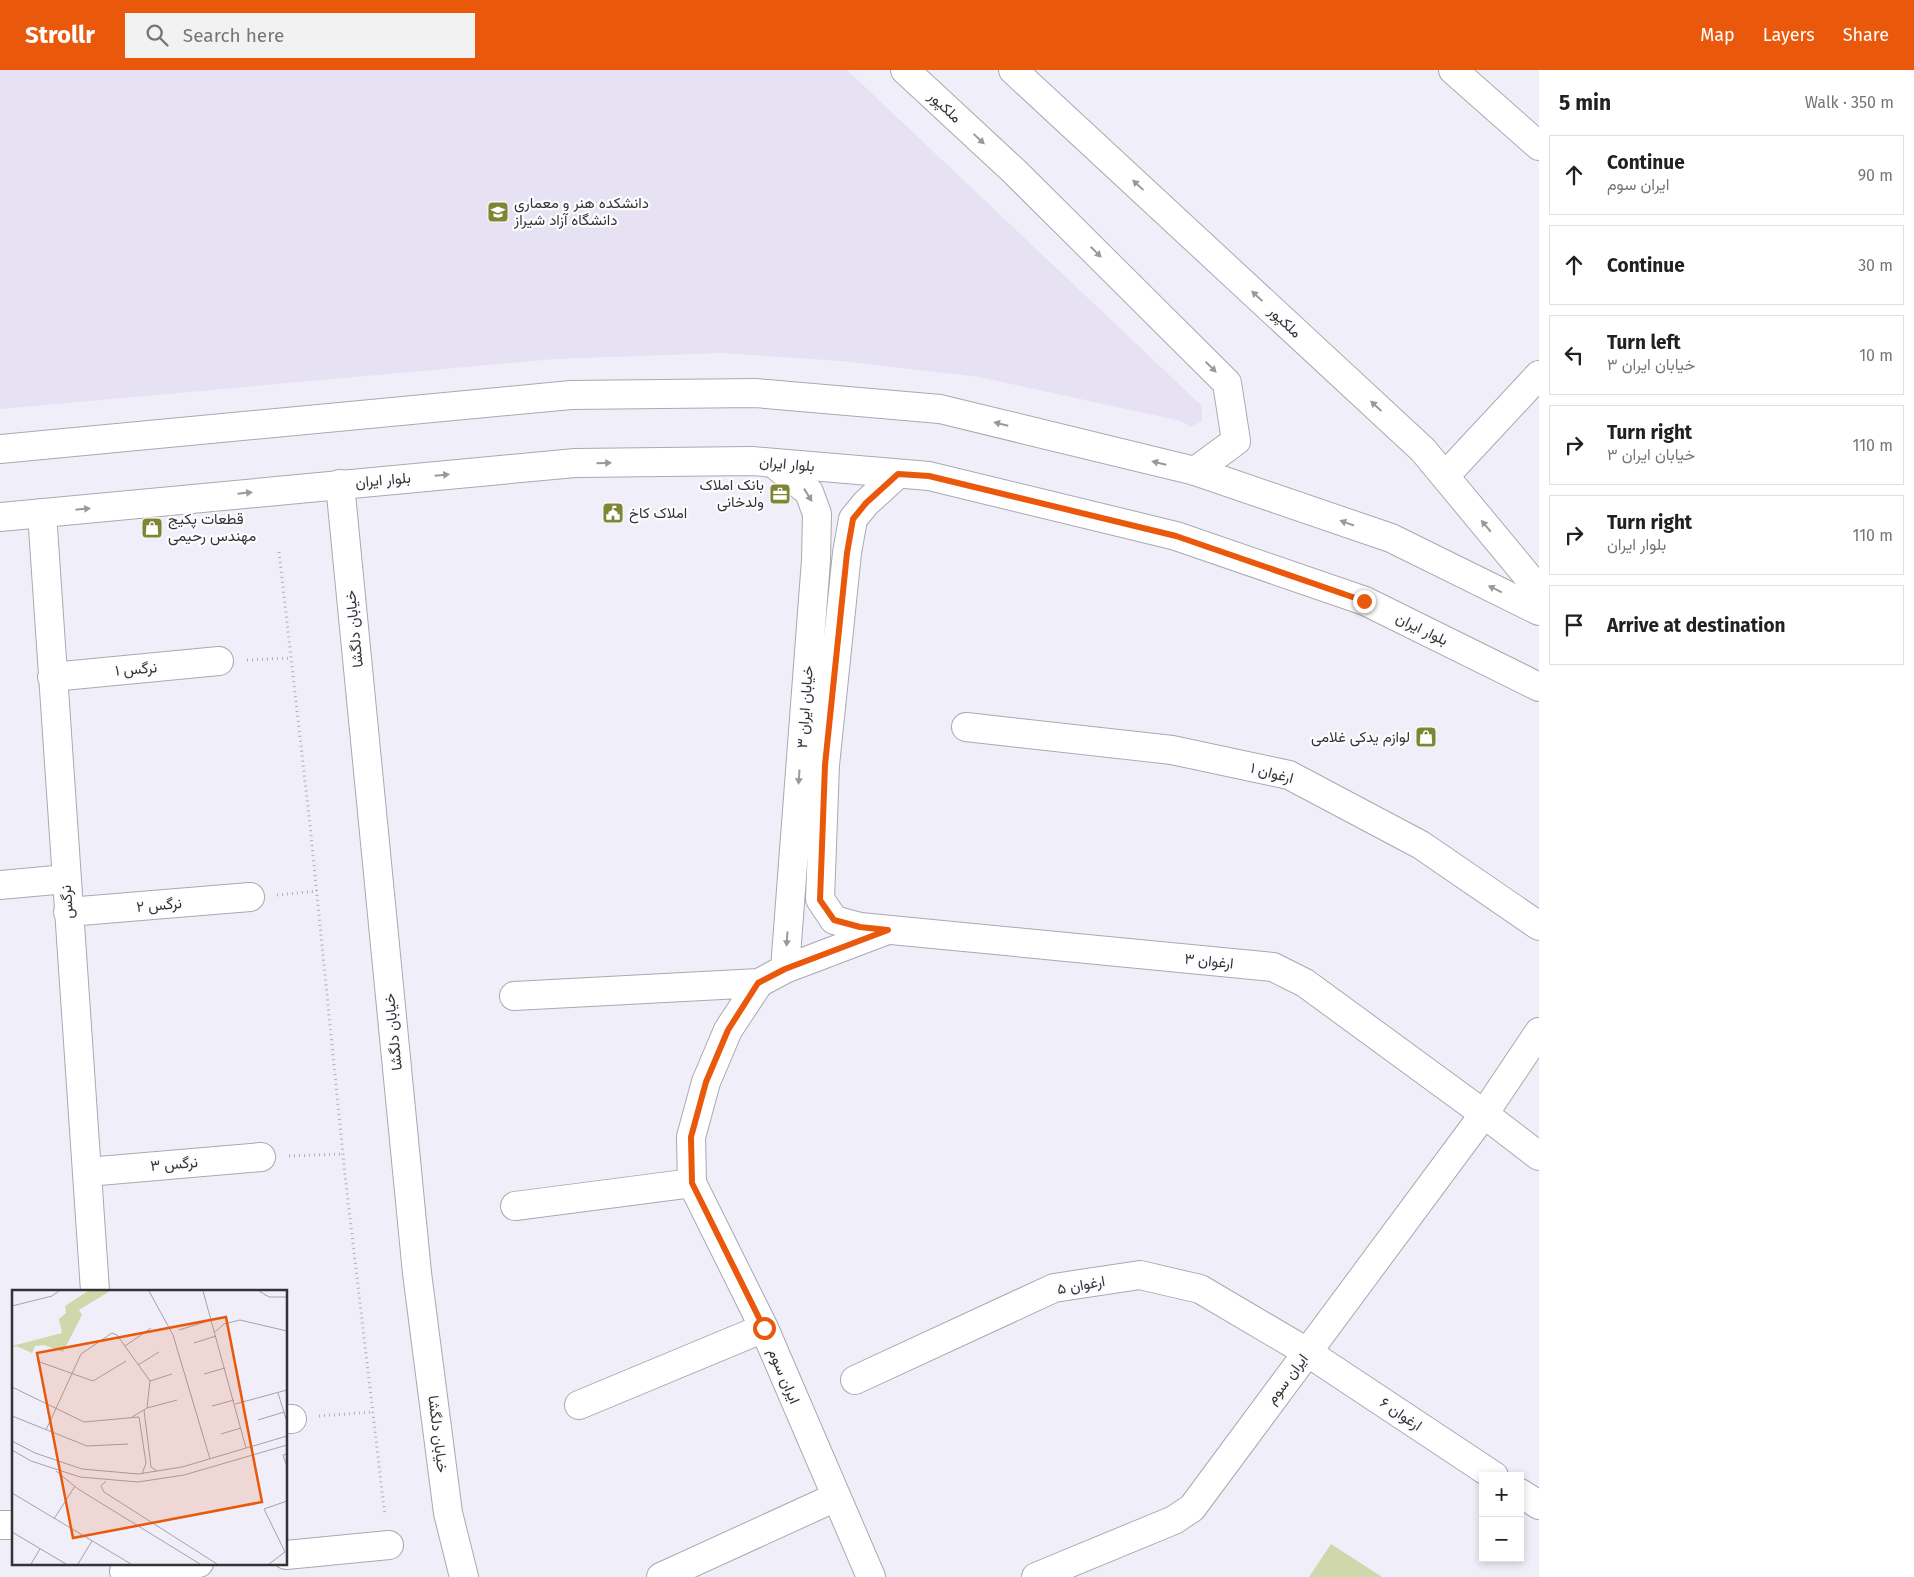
<!DOCTYPE html>
<html lang="en">
<head>
<meta charset="utf-8">
<style>
	body { margin:0; font-family:"Fira Sans",Vazirmatn,sans-serif; background:#f2f2f2; color:#202124 }
	.controls { position:absolute; right:15px; bottom:15px; display:grid; overflow:hidden; border-radius:0px; box-shadow:0 2px 8px #0003 }
	.controls button { width:45px; height:45px; display:grid; place-items:center; padding:0; border:0; border-bottom:1px solid #e0e0e0; background:#fff; color:#202124; font:25px sans-serif }
	.stop { position:absolute; width:15px; height:15px; margin:-11px; border:4px solid #ea580c; border-radius:50%; background:#fff }
	.stop.end { background:#ea580c; border-color:#fff; box-shadow:0 1px 5px #0008 }
	.list { margin:0; padding:0; list-style:none }
	h2 { display:flex; justify-content:space-between; align-items:center; height:65px; margin:0; padding:0 20px; font-size:21px }
	h2 small { font-size:16px; font-weight:400; color:#757577 }
	.list li { display:grid; grid-template-columns:32px 1fr auto; gap:15px; align-items:center; box-sizing:border-box; height:80px; margin:0 10px 10px; padding:0 10px; border:1px solid #e0e0e0; border-radius:0px }
	.list b { display:block; font-size:19px; white-space:nowrap }
	.list p { margin:0; font-size:16px; white-space:nowrap; color:#757577 }
	.list em { font-size:16px; font-style:normal; color:#757577 }
	.icon { flex:none; width:28px; height:28px; fill:none; stroke:currentColor; stroke-width:2; stroke-linecap:round; stroke-linejoin:round }
	.map { position:relative; flex:none; width:1539px; height:1507px; overflow:hidden }
	header { display:flex; align-items:center; gap:30px; box-sizing:border-box; height:70px; padding:0 25px; background:#ea580c; color:#fff }
	header strong { font-size:24px }
	nav { display:flex; gap:28px; margin-inline-start:auto; font-size:18px }
	.search { width:350px; height:45px; background:#f2f2f2; display:flex; align-items:center; gap:12px; box-sizing:border-box; padding:0 18px; border-radius:0px; color:#757577; font-size:19px }
	main { display:flex }
	aside { flex:1; background:#fff }
	.map>svg:first-child { display:block }
	.built { fill:#e6e2f3 }
	.green { fill:#d0d7aa }
	.lines { fill:none; stroke-linecap:round; stroke-linejoin:round }
	.minor-casing { stroke:#aaa8b1; stroke-width:30 }
	.major-casing { stroke:#aaa8b1; stroke-width:30 }
	.path { stroke:#afaeb6; stroke-width:3; stroke-dasharray:1 4; stroke-linecap:butt }
	.minor { stroke:#fff; stroke-width:28 }
	.major { stroke:#fff; stroke-width:28 }
	.oneway { fill:#99999a }
	.route { stroke:#ea580c; stroke-width:6 }
	.labels { text-anchor:middle; dominant-baseline:central; stroke-width:4.5; stroke-linejoin:round; paint-order:stroke }
	.street-label { font-size:15px; fill:#333336; stroke:#fdfdff }
	.poi-label { font-size:15px; fill:#333336; stroke:#fdfdff; text-anchor:start }
	.inset-road { fill:none; stroke:#a4a3aa; stroke-width:1 }
	.view { fill:#e8590c; fill-opacity:0.15; stroke:#e8590c; stroke-width:2.5 }
	.inset-edge { fill:none; stroke:#333336; stroke-width:2.5 }
</style>
</head>
<body>
<header>
<strong>Strollr</strong>
<div class="search"><svg class="icon" aria-label="search" viewBox="0 0 24 24"><circle cx="10" cy="10" r="6"/><path d="M15 15l6 6"/></svg>Search here</div>
<nav><a>Map</a><a>Layers</a><a>Share</a></nav>
</header>
<main>
<div class="map">
<svg width="1539" height="1507" viewBox="0 0 1539 1507">
	<rect width="100%" height="100%" fill="#f0eef8"/>
	<path class="built" d="M0,0H847L1202,336V351L1191,357L1181,351L979,307L841,291L721,283L555,289L0,339Z"/>
	<path class="green" d="M1331,1474L1382,1507H1309Z"/>
	<g class="lines">
		<g class="minor-casing">
			<path id="minor" d="M905,0L1015,102L1227,313L1236,371L1195,401
				M1013,0L1423,380L1539,520
				M1453,0L1539,76
				M773,393L809,422L817,444L816,490L785,899
				M898,404L866,433L853,449L847,483L825,695L820,829L834,850L860,857L1273,897L1305,913L1484,1044L1539,1086
				M1445,406L1539,305
				M340,414L417,1203L448,1443L464,1507
				M42,443L95,1221
				M52,607L219,591
				M966,657L1172,680L1289,705L1421,775L1539,856
				M0,815L66,809
				M68,842L250,827
				M514,926L759,913
				M87,1102L261,1087
				M515,1136L692,1113
				M855,1310L1054,1218L1140,1205L1200,1219L1307,1282L1494,1406
				M579,1335L764,1258
				M286,1349H292
				M1520,1423L1539,1435
				M0,1455H14
				M286,1485L389,1475
				M124,1501L199,1493
				M661,1507L836,1427
				M871,1507L764,1258L692,1113L691,1067L706,1012L728,960L759,913L785,899L885,861
				M1036,1507L1174,1450L1192,1438L1484,1044L1539,962"/>
		</g>
		<g class="major-casing">
			<path id="major" d="M0,379L571,325L755,323L940,339L1195,401L1391,468L1539,541
				M0,447L575,393L752,391L929,406L1176,466L1365,531L1539,617"/>
		</g>
		<path class="path" d="M279,482L310,755L345,1105L385,1446
			M247,590L291,588
			M277,825L317,821
			M289,1086L343,1084
			M319,1346L373,1342"/>
		<use href="#minor" class="minor"/>
		<use href="#major" class="major"/>
	</g>
	<defs><path id="oneway-solid" d="M-6-.8H1V-3.2L6.5 0L1 3.2V.8H-6Z" transform="scale(1.25)"/></defs>
	<g class="oneway">
		<use href="#oneway-solid" transform="translate(979 69) rotate(43)"/>
		<use href="#oneway-solid" transform="translate(1138 115) rotate(-137)"/>
		<use href="#oneway-solid" transform="translate(1096 182) rotate(45)"/>
		<use href="#oneway-solid" transform="translate(1257 226) rotate(-137)"/>
		<use href="#oneway-solid" transform="translate(1211 297) rotate(45)"/>
		<use href="#oneway-solid" transform="translate(1376 336) rotate(-137)"/>
		<use href="#oneway-solid" transform="translate(1001 354) rotate(-166)"/>
		<use href="#oneway-solid" transform="translate(604 393) rotate(-1)"/>
		<use href="#oneway-solid" transform="translate(1159 393) rotate(-166)"/>
		<use href="#oneway-solid" transform="translate(442 405) rotate(-5)"/>
		<use href="#oneway-solid" transform="translate(245 423) rotate(-6)"/>
		<use href="#oneway-solid" transform="translate(808 425) rotate(58)"/>
		<use href="#oneway-solid" transform="translate(83 439) rotate(-6)"/>
		<use href="#oneway-solid" transform="translate(1347 453) rotate(-161)"/>
		<use href="#oneway-solid" transform="translate(1486 456) rotate(-130)"/>
		<use href="#oneway-solid" transform="translate(1495 519) rotate(-154)"/>
		<use href="#oneway-solid" transform="translate(799 707) rotate(94)"/>
		<use href="#oneway-solid" transform="translate(787 869) rotate(94)"/>
	</g>
	<g class="lines">
		<path class="route" d="M764,1258L692,1113L691,1067L706,1012L728,960L758,913L785,899L888,860L860,857L834,850L820,830L825,695L847,483L853,449L866,433L898,404L929,406L1176,466L1364,531"/>
	</g>
	<defs>
		<g id="university-square" transform="scale(1.125)"><rect x="-9" y="-9" width="18" height="18" rx="4" fill="#7d8632" stroke="#fdfdff"/><path d="M0-5L7-2L0 1L-7-2ZM-4 1L0 2.5L4 1V4Q0 6-4 4Z" fill="#fff"/></g>
		<g id="office-square" transform="scale(1.125)"><rect x="-9" y="-9" width="18" height="18" rx="4" fill="#7d8632" stroke="#fdfdff"/><path d="M-6-3h4V-5.5h4V-3h4V5H-6ZM-1-4.5V-3h2v-1.5ZM-6 0V1H6V0Z" fill="#fff"/></g>
		<g id="civic-square" transform="scale(1.125)"><rect x="-9" y="-9" width="18" height="18" rx="4" fill="#7d8632" stroke="#fdfdff"/><path d="M-.6-6.5H3V-4.5H.6V-3L4-1V1h2V6H-6V1h2V-1L-.6-3ZM-1.2 2.5V6h2.4V2.5Z" fill="#fff"/></g>
		<g id="shop-square" transform="scale(1.125)"><rect x="-9" y="-9" width="18" height="18" rx="4" fill="#7d8632" stroke="#fdfdff"/><path d="M-5-2.5h2.3a2.7 3.5 0 0 1 5.4 0H5L5.5 6h-11ZM-1.5-2.5h3a1.5 2.3 0 0 0-3 0Z" fill="#fff"/></g>
	</defs>
	<g fill-rule="evenodd">
		<use href="#university-square" x="498" y="142"/>
		<use href="#office-square" x="780" y="424"/>
		<use href="#civic-square" x="613" y="443"/>
		<use href="#shop-square" x="152" y="458"/>
		<use href="#shop-square" x="1426" y="667"/>
	</g>
	<g class="labels">
		<g class="street-label">
			<text transform="translate(945 37) rotate(43)">ملکپور</text>
			<text transform="translate(1285 252) rotate(43)">ملکپور</text>
			<text transform="translate(787 394) rotate(5)">بلوار ایران</text>
			<text transform="translate(383 410) rotate(-5)">بلوار ایران</text>
			<text transform="translate(354 559) rotate(-96)">خیابان دلگشا</text>
			<text transform="translate(1422 559) rotate(26)">بلوار ایران</text>
			<text transform="translate(136 599) rotate(-5)">نرگس ۱</text>
			<text transform="translate(805 637) rotate(-86)">خیابان ایران ۳</text>
			<text transform="translate(1272 703) rotate(15)">ارغوان ۱</text>
			<text transform="translate(67 832) rotate(-94)">نرگس</text>
			<text transform="translate(159 835) rotate(-5)">نرگس ۲</text>
			<text transform="translate(1209 891) rotate(6)">ارغوان ۳</text>
			<text transform="translate(393 962) rotate(-96)">خیابان دلگشا</text>
			<text transform="translate(174 1094) rotate(-5)">نرگس ۳</text>
			<text transform="translate(1081 1215) rotate(-10)">ارغوان ۵</text>
			<text transform="translate(784 1306) rotate(67)">ایران سوم</text>
			<text transform="translate(1287 1309) rotate(-53)">ایران سوم</text>
			<text transform="translate(1401 1344) rotate(34)">ارغوان ۶</text>
			<text transform="translate(438 1364) rotate(83)">خیابان دلگشا</text>
		</g>
		<g class="poi-label">
			<text x="514" y="133">دانشکده هنر و معماری<tspan x="514" dy="17">دانشگاه آزاد شیراز</tspan></text>
			<text x="764" y="415" text-anchor="end">بانک املاک<tspan x="764" dy="17">ولدخانی</tspan></text>
			<text x="629" y="443">املاک کاخ</text>
			<text x="168" y="449">قطعات پکیج<tspan x="168" dy="17">مهندس رحیمی</tspan></text>
			<text x="1410" y="667" text-anchor="end">لوازم یدکی غلامی</text>
		</g>
	</g>
	<g transform="translate(12 1220)">
		<rect width="275" height="275" fill="#f0eef8"/>
		<path d="M76,1H98L67,20L70,25L51,62L32,55L23,56L20,63L4,56L0,58V56L50,43L47,29L54,23L53,16Z" fill="#d0d7aa"/>
		<path class="inset-road" d="M137,1L161,45L198,169M191,1L234,158M247,1L257,7H275M0,16L40,6L47,1M167,40L199,30M203,42L212,34L228,30L275,41M182,53L204,46M113,56L139,38M25,71L81,91L114,71M126,75L147,62M192,84L213,78M138,91L160,84M0,97L72,132L127,127L134,173L130,184M266,103L275,132M223,114L275,100M200,116L222,110M135,118L165,110M132,120L139,177L145,181M0,126L75,156L116,154M246,130L272,122M34,140L69,64L100,43L105,45L138,91L135,118L120,127M209,144L229,138M0,151L23,163L70,179L126,184L170,177L275,146M0,160L19,171L68,187L126,192L172,185L275,155M275,164L271,165L275,177M44,181L66,199L188,274M94,191L89,196L92,202L205,274M0,203L119,274M42,229L63,196M0,242L54,274M19,274L28,259M66,274L80,251M257,274L273,262L252,219L275,211"/>
		<path class="view" d="M214,27L250,212L61,248L25,63Z"/>
		<rect width="275" height="275" class="inset-edge"/>
	</g>
</svg>
<div class="controls">
<button>+</button>
<button>−</button>
</div>
<div class="stop" style="left:764px;top:1258px"></div>
<div class="stop end" style="left:1364px;top:531px"></div>
</div>
<aside>
<h2>5 min<small>Walk · 350 m</small></h2>
<ul class="list">
<li><svg class="icon" aria-label="ahead" viewBox="0 0 24 24"><path d="M12 20V5M6 11l6-6 6 6"/></svg><div><b>Continue</b><p>ایران سوم</p></div><em>90 m</em></li>
<li><svg class="icon" aria-label="ahead" viewBox="0 0 24 24"><path d="M12 20V5M6 11l6-6 6 6"/></svg><div><b>Continue</b></div><em>30 m</em></li>
<li><svg class="icon" aria-label="left" viewBox="0 0 24 24"><path d="M17 20v-9H6M10 6l-5 5 5 5"/></svg><div><b>Turn left</b><p>خیابان ایران ۳</p></div><em>10 m</em></li>
<li><svg class="icon" aria-label="right" viewBox="0 0 24 24"><path d="M7 20v-9h11M14 6l5 5-5 5"/></svg><div><b>Turn right</b><p>خیابان ایران ۳</p></div><em>110 m</em></li>
<li><svg class="icon" aria-label="right" viewBox="0 0 24 24"><path d="M7 20v-9h11M14 6l5 5-5 5"/></svg><div><b>Turn right</b><p>بلوار ایران</p></div><em>110 m</em></li>
<li><svg class="icon" aria-label="arrive" viewBox="0 0 24 24"><path d="M6 21V4h12l-3 4 3 4H6"/></svg><div><b>Arrive at destination</b></div></li>
</ul>
</aside>
</main>
</body>
</html>
